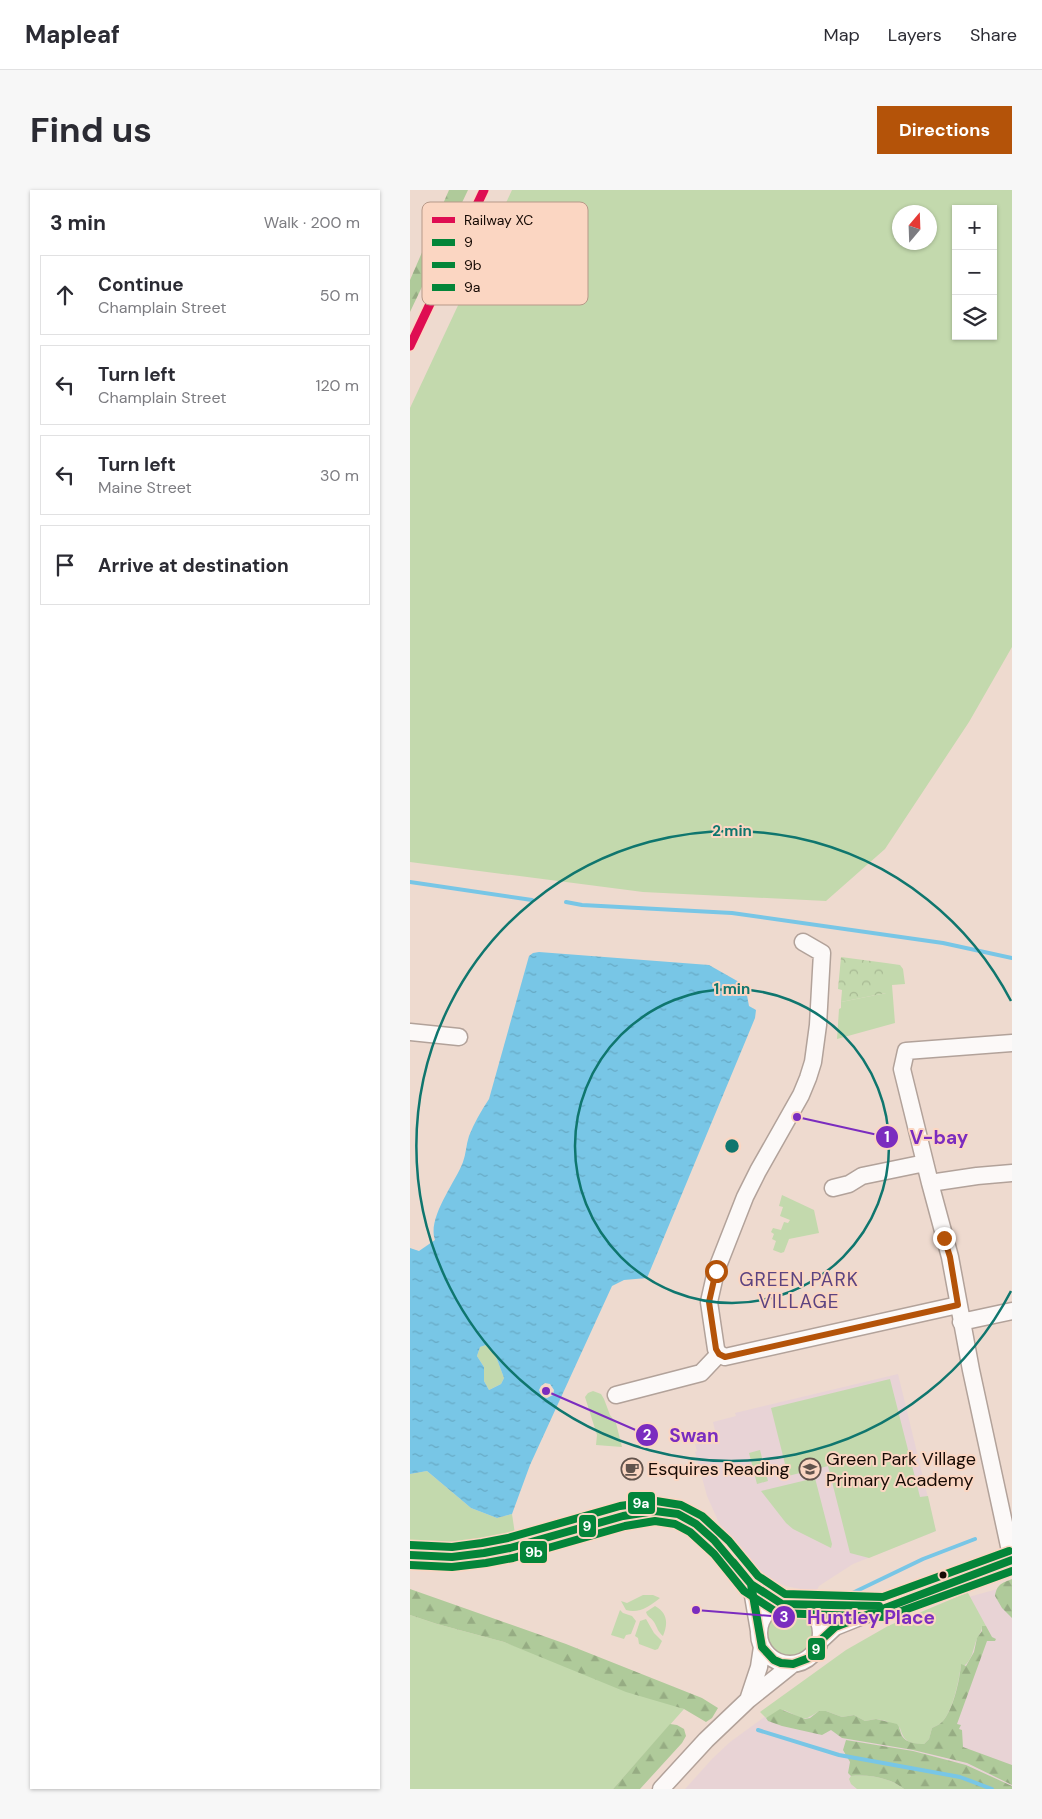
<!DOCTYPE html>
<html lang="en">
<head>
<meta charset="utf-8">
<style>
	body { margin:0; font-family:"DM Sans",sans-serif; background:#f7f7f7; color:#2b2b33 }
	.controls { position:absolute; right:15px; top:15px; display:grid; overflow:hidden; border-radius:0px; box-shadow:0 1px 4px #0004 }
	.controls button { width:45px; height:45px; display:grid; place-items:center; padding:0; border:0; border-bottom:1px solid #e1e1e2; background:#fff; color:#2b2b33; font:25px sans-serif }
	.compass { position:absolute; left:482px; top:15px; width:45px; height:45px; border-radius:50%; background:#fff; box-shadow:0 1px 4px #0004; rotate:19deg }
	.stop { position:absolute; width:15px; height:15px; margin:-11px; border:4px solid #b45309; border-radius:50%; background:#fff }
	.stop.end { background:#b45309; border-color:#fff; box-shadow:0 1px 5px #0008 }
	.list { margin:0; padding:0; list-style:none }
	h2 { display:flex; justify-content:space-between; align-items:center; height:65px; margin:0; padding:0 20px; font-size:21px }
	h2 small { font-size:16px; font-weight:400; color:#7c7c81 }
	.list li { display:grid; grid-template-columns:32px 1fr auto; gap:15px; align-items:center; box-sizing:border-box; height:80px; margin:0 10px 10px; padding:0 10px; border:1px solid #e1e1e2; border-radius:0px }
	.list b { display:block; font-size:19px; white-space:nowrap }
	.list p { margin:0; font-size:16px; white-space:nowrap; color:#7c7c81 }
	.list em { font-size:16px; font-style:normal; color:#7c7c81 }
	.icon { flex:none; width:28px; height:28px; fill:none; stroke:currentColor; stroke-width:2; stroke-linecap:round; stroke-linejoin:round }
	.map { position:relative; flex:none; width:602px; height:1599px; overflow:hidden; border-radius:0px }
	header { display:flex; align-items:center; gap:30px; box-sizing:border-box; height:70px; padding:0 25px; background:#fff; border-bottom:1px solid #e1e1e2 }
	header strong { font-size:24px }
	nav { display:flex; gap:28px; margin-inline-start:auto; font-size:18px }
	.intro { display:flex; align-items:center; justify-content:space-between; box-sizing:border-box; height:120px; padding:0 30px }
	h1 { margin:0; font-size:35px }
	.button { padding:12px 22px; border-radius:0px; background:#b45309; color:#fff; font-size:18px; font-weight:700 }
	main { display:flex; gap:30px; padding:0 30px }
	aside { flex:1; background:#fff; border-radius:0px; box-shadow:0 1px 4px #0004 }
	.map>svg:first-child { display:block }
	.commercial { fill:#e8d3d5 }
	.education { fill:#e8d3d6 }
	.grass { fill:#c3d9ad; fill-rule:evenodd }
	.forest { fill:url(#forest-firs) }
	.park { fill:url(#park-crowns) }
	.water { fill:url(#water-ripples); fill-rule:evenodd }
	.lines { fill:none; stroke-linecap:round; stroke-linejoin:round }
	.stream { stroke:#78c6e6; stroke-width:4 }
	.minor-casing { stroke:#b2a29a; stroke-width:19 }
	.minor { stroke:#fcf9f8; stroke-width:16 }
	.bus-1-casing { stroke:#fbd6c2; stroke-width:11 }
	.bus-2-casing { stroke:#fbd6c2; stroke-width:11 }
	.bus-3-casing { stroke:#fbd6c2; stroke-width:11 }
	.bus-1 { stroke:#048539; stroke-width:8 }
	.bus-2 { stroke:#048539; stroke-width:8 }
	.bus-3 { stroke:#048539; stroke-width:8 }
	.rail-1-casing { stroke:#fbd6c2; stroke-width:12 }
	.rail-1 { stroke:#df0d52; stroke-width:9 }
	.route { stroke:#b45309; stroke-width:6 }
	.ring { fill:none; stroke:#0f766e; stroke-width:2.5 }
	.bus-dot { fill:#170b05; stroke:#fbd6c2; stroke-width:2 }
	.labels { text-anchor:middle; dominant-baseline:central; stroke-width:4; stroke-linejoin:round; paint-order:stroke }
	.poi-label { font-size:18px; fill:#170b05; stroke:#fbd6c2; text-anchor:start }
	.neighbourhood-label { font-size:19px; letter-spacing:1px; fill:#5c4380; stroke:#fbd6c2 }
	.key { fill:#fbd6c2; stroke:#b79989; stroke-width:1 }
	.key-label { font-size:14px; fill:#170b05 }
	.centre { fill:#0f766e; stroke:#fbd6c2; stroke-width:2.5 }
	.ring-label { font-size:15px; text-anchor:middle; font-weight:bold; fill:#0f766e; stroke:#fbd6c2; stroke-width:4; stroke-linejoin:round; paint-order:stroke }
	.leader { fill:none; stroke:#7b2cbf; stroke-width:2 }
	.callout-dot { fill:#7b2cbf; stroke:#fbd6c2; stroke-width:2 }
	.mark-label { font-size:15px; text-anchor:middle; font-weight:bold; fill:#fff }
	.callout-label { font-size:19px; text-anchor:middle; font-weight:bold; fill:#7b2cbf; stroke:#fbd6c2; stroke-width:4; stroke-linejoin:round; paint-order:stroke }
	.line-badge { stroke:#fbd6c2; stroke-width:2 }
	.badge-label { font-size:14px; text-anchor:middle; font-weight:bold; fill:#fff }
</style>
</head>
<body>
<header>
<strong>Mapleaf</strong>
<nav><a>Map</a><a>Layers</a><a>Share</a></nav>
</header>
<div class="intro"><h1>Find us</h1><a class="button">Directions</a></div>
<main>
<aside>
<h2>3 min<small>Walk · 200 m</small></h2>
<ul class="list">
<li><svg class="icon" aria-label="ahead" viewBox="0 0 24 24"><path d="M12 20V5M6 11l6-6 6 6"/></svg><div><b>Continue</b><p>Champlain Street</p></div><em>50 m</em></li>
<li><svg class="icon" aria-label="left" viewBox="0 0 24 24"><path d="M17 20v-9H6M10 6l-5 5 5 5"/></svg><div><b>Turn left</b><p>Champlain Street</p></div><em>120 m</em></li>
<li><svg class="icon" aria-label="left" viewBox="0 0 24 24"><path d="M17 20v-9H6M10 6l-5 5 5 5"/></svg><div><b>Turn left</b><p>Maine Street</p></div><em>30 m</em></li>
<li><svg class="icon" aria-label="arrive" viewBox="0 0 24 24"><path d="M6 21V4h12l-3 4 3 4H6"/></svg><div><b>Arrive at destination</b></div></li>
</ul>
</aside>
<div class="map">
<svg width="602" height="1599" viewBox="0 0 602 1599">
	<defs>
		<pattern id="forest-firs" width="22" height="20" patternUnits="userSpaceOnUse" patternTransform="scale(1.25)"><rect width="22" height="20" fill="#afca9a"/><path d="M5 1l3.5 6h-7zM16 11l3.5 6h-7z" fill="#96ac83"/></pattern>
		<pattern id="park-crowns" width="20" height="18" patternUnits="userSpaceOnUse" patternTransform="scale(1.25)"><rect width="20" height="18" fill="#c3d9ad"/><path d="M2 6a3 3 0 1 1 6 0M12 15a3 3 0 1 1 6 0" fill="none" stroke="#a7b993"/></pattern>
		<pattern id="water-ripples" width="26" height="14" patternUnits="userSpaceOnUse" patternTransform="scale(1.25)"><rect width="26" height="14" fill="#78c6e6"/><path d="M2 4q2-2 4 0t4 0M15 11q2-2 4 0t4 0" fill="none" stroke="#67a9c4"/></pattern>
	</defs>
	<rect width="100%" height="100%" fill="#eedacf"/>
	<path class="commercial" d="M602,1395V1599H275L302,1569L320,1552L440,1465L555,1408Z"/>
	<path class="education" d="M488,1184L526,1341L443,1374L409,1396L406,1402L375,1396L355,1386L334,1363L310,1335L297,1306L285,1262L287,1261L285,1254L307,1249L303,1232L326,1226L325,1223Z"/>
	<path class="grass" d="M102,0H602V457L559,532L475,659L416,711L233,702L0,672V218ZM546,19H583V146H546ZM490,22H520V52H490Z
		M476,773L490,775L493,779L495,794L482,795L485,833L427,849L429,819L431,818V812L476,803Z
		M372,1005L404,1020L409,1043L379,1049L374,1062L371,1063L363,1060L366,1051L362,1049L364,1044L361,1042L363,1038L371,1040L374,1032L378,1033L380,1030L370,1026L373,1017L369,1016Z
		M76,1155L85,1164L94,1188L91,1194L79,1200L74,1191V1177L67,1166L70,1157Z
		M480,1189L510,1307L518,1306L526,1341L459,1368L440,1363L418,1276L378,1286L361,1218Z
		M183,1201L191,1204L194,1209L200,1225L206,1233L212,1257L186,1255L187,1245L175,1207L178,1203Z
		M350,1260L358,1291L347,1294L339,1263Z
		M17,1281L61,1318L87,1328L102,1324L105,1344C70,1354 36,1360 0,1358V1284Z
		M405,1288L422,1354L421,1358L383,1339L376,1333L351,1301Z
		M556,1403H558L576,1436H572C572,1442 568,1446 566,1451C563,1460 562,1470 554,1476L551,1475C549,1490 543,1521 532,1532C529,1535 525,1536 522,1538L519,1549L514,1554C500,1554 494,1552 490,1538L476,1531L466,1529L455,1531L444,1525L432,1527L416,1521H409C390,1534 394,1528 374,1520L356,1528L350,1522L436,1460L478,1436Z
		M233,1405H243L250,1408C240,1416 229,1424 216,1420L211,1411L217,1413Z
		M245,1416C258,1423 258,1434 253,1446C248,1442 247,1437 244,1432C241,1427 238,1428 236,1422Z
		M356 1442a25 25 0 1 1 50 0a25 25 0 1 1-50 0Z
		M210,1420L213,1423L222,1426L226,1431L221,1444L216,1445L214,1449L201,1445Z
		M0,1425L27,1434L94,1452L274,1519L203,1599H0Z
		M236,1429L244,1443L252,1451L248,1459L245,1460L229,1454L228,1448L225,1446L230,1431Z
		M441,1586C458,1584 481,1588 494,1599H447L441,1594L439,1589Z"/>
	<path class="forest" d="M39,0H58L0,122V90Z
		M602,1389V1428L592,1418L585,1406C587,1394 592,1393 602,1389Z
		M0,1399L156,1454L292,1508L308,1518L302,1528L296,1532L274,1519L216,1502L94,1452L27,1434L0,1425Z
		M572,1436H576L582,1447L586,1449L585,1451H577L547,1534L551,1535L549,1539L552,1540L553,1557L602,1575V1595L557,1573L503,1560L432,1548L421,1540L412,1545L372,1536L358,1531L356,1528L370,1519L395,1529L400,1528L409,1521H416L432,1527L444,1525L455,1531L466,1529L487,1534C490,1538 490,1541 492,1546C496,1553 507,1554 514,1554L519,1549L522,1538C525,1536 529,1535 532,1532C543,1521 550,1489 551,1474L556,1476L564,1462L567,1448L572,1441Z
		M260,1534L267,1535L274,1539L276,1546L272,1553L230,1599H203Z
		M436,1550L503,1561L556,1575L602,1596V1599H494C481,1588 458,1584 441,1586L438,1583L440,1572L433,1560Z"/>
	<path class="park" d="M431,767L476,773V803L431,812L432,800L428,799Z"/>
	<path class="water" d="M129,762L299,775L329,792L336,800L339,816L346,820L345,828L338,845L237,1088L214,1090L202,1096L120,1275L102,1324L87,1328L61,1318L17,1281L0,1284V1058L9,1061L25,1050C17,1028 45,993 53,972C56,964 56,955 59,946C64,933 71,921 79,909L119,766L123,763ZM76,1155L85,1164L94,1188L91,1194L79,1200L74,1191V1177L67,1166L70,1157ZM135,1193L140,1194L144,1200L143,1205L137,1208L132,1207L129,1200L131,1196Z"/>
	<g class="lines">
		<path class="stream" d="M0,692L122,710
			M156,712L172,715L322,723L533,753L602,768
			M432,1408L513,1369L565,1349
			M348,1540L429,1565L550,1587L582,1599"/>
		<g class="minor-casing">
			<path id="minor" d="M393,752L412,763L408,835L403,872L398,888L391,905L348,981L335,1007L306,1081L299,1112L306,1159L309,1164L315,1167L548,1115
				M0,842L49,847
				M520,993L567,986L602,983
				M423,998L439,994L452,986L515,973
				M551,1132L602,1121
				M206,1205L291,1183L309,1164
				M0,1365C34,1367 64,1365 98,1359C137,1351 237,1309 270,1325C304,1342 315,1369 341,1393C349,1401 362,1407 372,1414
				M602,1370L561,1180L540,1067L520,993L492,879L496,861L602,853
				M341,1394L349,1441
				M349 1443a31 31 0 1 1 62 0a31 31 0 1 1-62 0Z
				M389,1414L469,1416
				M410,1451L425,1437L475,1417L602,1370
				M338,1510L349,1477L352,1457
				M251,1599L296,1550L338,1510L383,1474"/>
		</g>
		<use href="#minor" class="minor"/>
		<g class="bus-1-casing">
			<path id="bus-1" d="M0,1365L42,1367L74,1363L100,1358L213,1326L245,1321L268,1324L286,1334L304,1350L341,1394L352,1457L364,1470L371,1473L383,1474L399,1468L406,1460L410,1451L425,1437L602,1370
				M323,1372L341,1394L372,1414L469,1416"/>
		</g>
		<g class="bus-2-casing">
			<path id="bus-2" d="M0,1375L42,1377L76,1373L103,1368L215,1336L245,1331L265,1334L280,1342L304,1364L334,1401L368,1423L475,1427L602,1381"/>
		</g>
		<g class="bus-3-casing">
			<path id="bus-3" d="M0,1355L42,1357L72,1353L98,1348L210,1316L246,1311L271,1315L292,1326L319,1351L348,1386L375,1404L473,1407L599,1361"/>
		</g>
		<use href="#bus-1" class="bus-1"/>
		<use href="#bus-2" class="bus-2"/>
		<use href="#bus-3" class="bus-3"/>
		<g class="rail-1-casing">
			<path id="rail-1" d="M0,156L74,0"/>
		</g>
		<use href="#rail-1" class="rail-1"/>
	</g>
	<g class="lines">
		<path class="route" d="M306,1081L299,1112L306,1159L309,1164L315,1167L548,1115L540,1067L534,1048"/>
	</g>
	<g class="ring">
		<circle cx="322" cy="956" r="157"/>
		<path d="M601 1101A315 315 0 1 1 601 811"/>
	</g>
	<defs>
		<g id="cafe-ring" transform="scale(1.125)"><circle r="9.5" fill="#fbd6c2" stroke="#62534c" stroke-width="1.5"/><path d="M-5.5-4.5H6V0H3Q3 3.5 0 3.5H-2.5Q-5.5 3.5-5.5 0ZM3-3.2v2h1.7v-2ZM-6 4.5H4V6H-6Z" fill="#62534c"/></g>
		<g id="school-ring" transform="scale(1.125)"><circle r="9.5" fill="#fbd6c2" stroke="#62534c" stroke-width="1.5"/><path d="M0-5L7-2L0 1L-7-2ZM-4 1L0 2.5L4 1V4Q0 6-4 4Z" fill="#62534c"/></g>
	</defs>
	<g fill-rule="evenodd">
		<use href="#cafe-ring" x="222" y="1279"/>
		<use href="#school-ring" x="400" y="1279"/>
	</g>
	<circle class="bus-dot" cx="533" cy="1385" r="4.5"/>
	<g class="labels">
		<g class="poi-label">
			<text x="416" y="1269">Green Park Village<tspan x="416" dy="21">Primary Academy</tspan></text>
			<text x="238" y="1279">Esquires Reading</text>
		</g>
		<g class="neighbourhood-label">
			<text x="389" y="1089">GREEN PARK<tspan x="389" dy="22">VILLAGE</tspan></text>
		</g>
	</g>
	<rect x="12" y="12" width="166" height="103" rx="8" class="key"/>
	<rect x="22" y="27" width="23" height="6" fill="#df0d52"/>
	<rect x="22" y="49" width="23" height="7" fill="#048539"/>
	<rect x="22" y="72" width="23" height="6" fill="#048539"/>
	<rect x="22" y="94" width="23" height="7" fill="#048539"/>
	<g class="key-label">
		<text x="54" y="35">Railway XC</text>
		<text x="54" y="57">9</text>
		<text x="54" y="80">9b</text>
		<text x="54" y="102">9a</text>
	</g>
	<circle cx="322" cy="956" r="8" class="centre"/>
	<g class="ring-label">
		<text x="322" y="646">2 min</text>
		<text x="322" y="804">1 min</text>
	</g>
	<path class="leader" d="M387 927L477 947M136 1201L237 1245M286 1420L374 1427"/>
	<g class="callout-dot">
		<circle cx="387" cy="927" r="5"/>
		<circle cx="136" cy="1201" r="5"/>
		<circle cx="286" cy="1420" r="5"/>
		<circle cx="477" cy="947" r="12"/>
		<circle cx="237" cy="1245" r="12"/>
		<circle cx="374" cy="1427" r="12"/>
	</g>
	<g class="mark-label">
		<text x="477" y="952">1</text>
		<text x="237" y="1250">2</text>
		<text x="374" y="1432">3</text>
	</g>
	<g class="callout-label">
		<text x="529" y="954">V-bay</text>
		<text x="284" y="1252">Swan</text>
		<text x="461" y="1434">Huntley Place</text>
	</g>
	<g class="line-badge">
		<rect x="217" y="1301" width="29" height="24" rx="5" fill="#048539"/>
		<rect x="168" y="1324" width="19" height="24" rx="5" fill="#048539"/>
		<rect x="109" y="1350" width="29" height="24" rx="5" fill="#048539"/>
		<rect x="397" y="1447" width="19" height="24" rx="5" fill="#048539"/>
	</g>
	<g class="badge-label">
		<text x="231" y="1318">9a</text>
		<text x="177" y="1341">9</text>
		<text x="124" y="1367">9b</text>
		<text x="406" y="1464">9</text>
	</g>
</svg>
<div class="controls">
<button>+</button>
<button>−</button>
<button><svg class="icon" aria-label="layers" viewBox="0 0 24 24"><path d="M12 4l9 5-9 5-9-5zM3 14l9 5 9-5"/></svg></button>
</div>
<svg class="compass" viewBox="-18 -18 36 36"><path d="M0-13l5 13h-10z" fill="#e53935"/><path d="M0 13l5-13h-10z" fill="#7c7c81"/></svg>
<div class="stop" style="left:306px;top:1081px"></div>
<div class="stop end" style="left:534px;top:1048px"></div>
</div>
</main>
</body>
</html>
